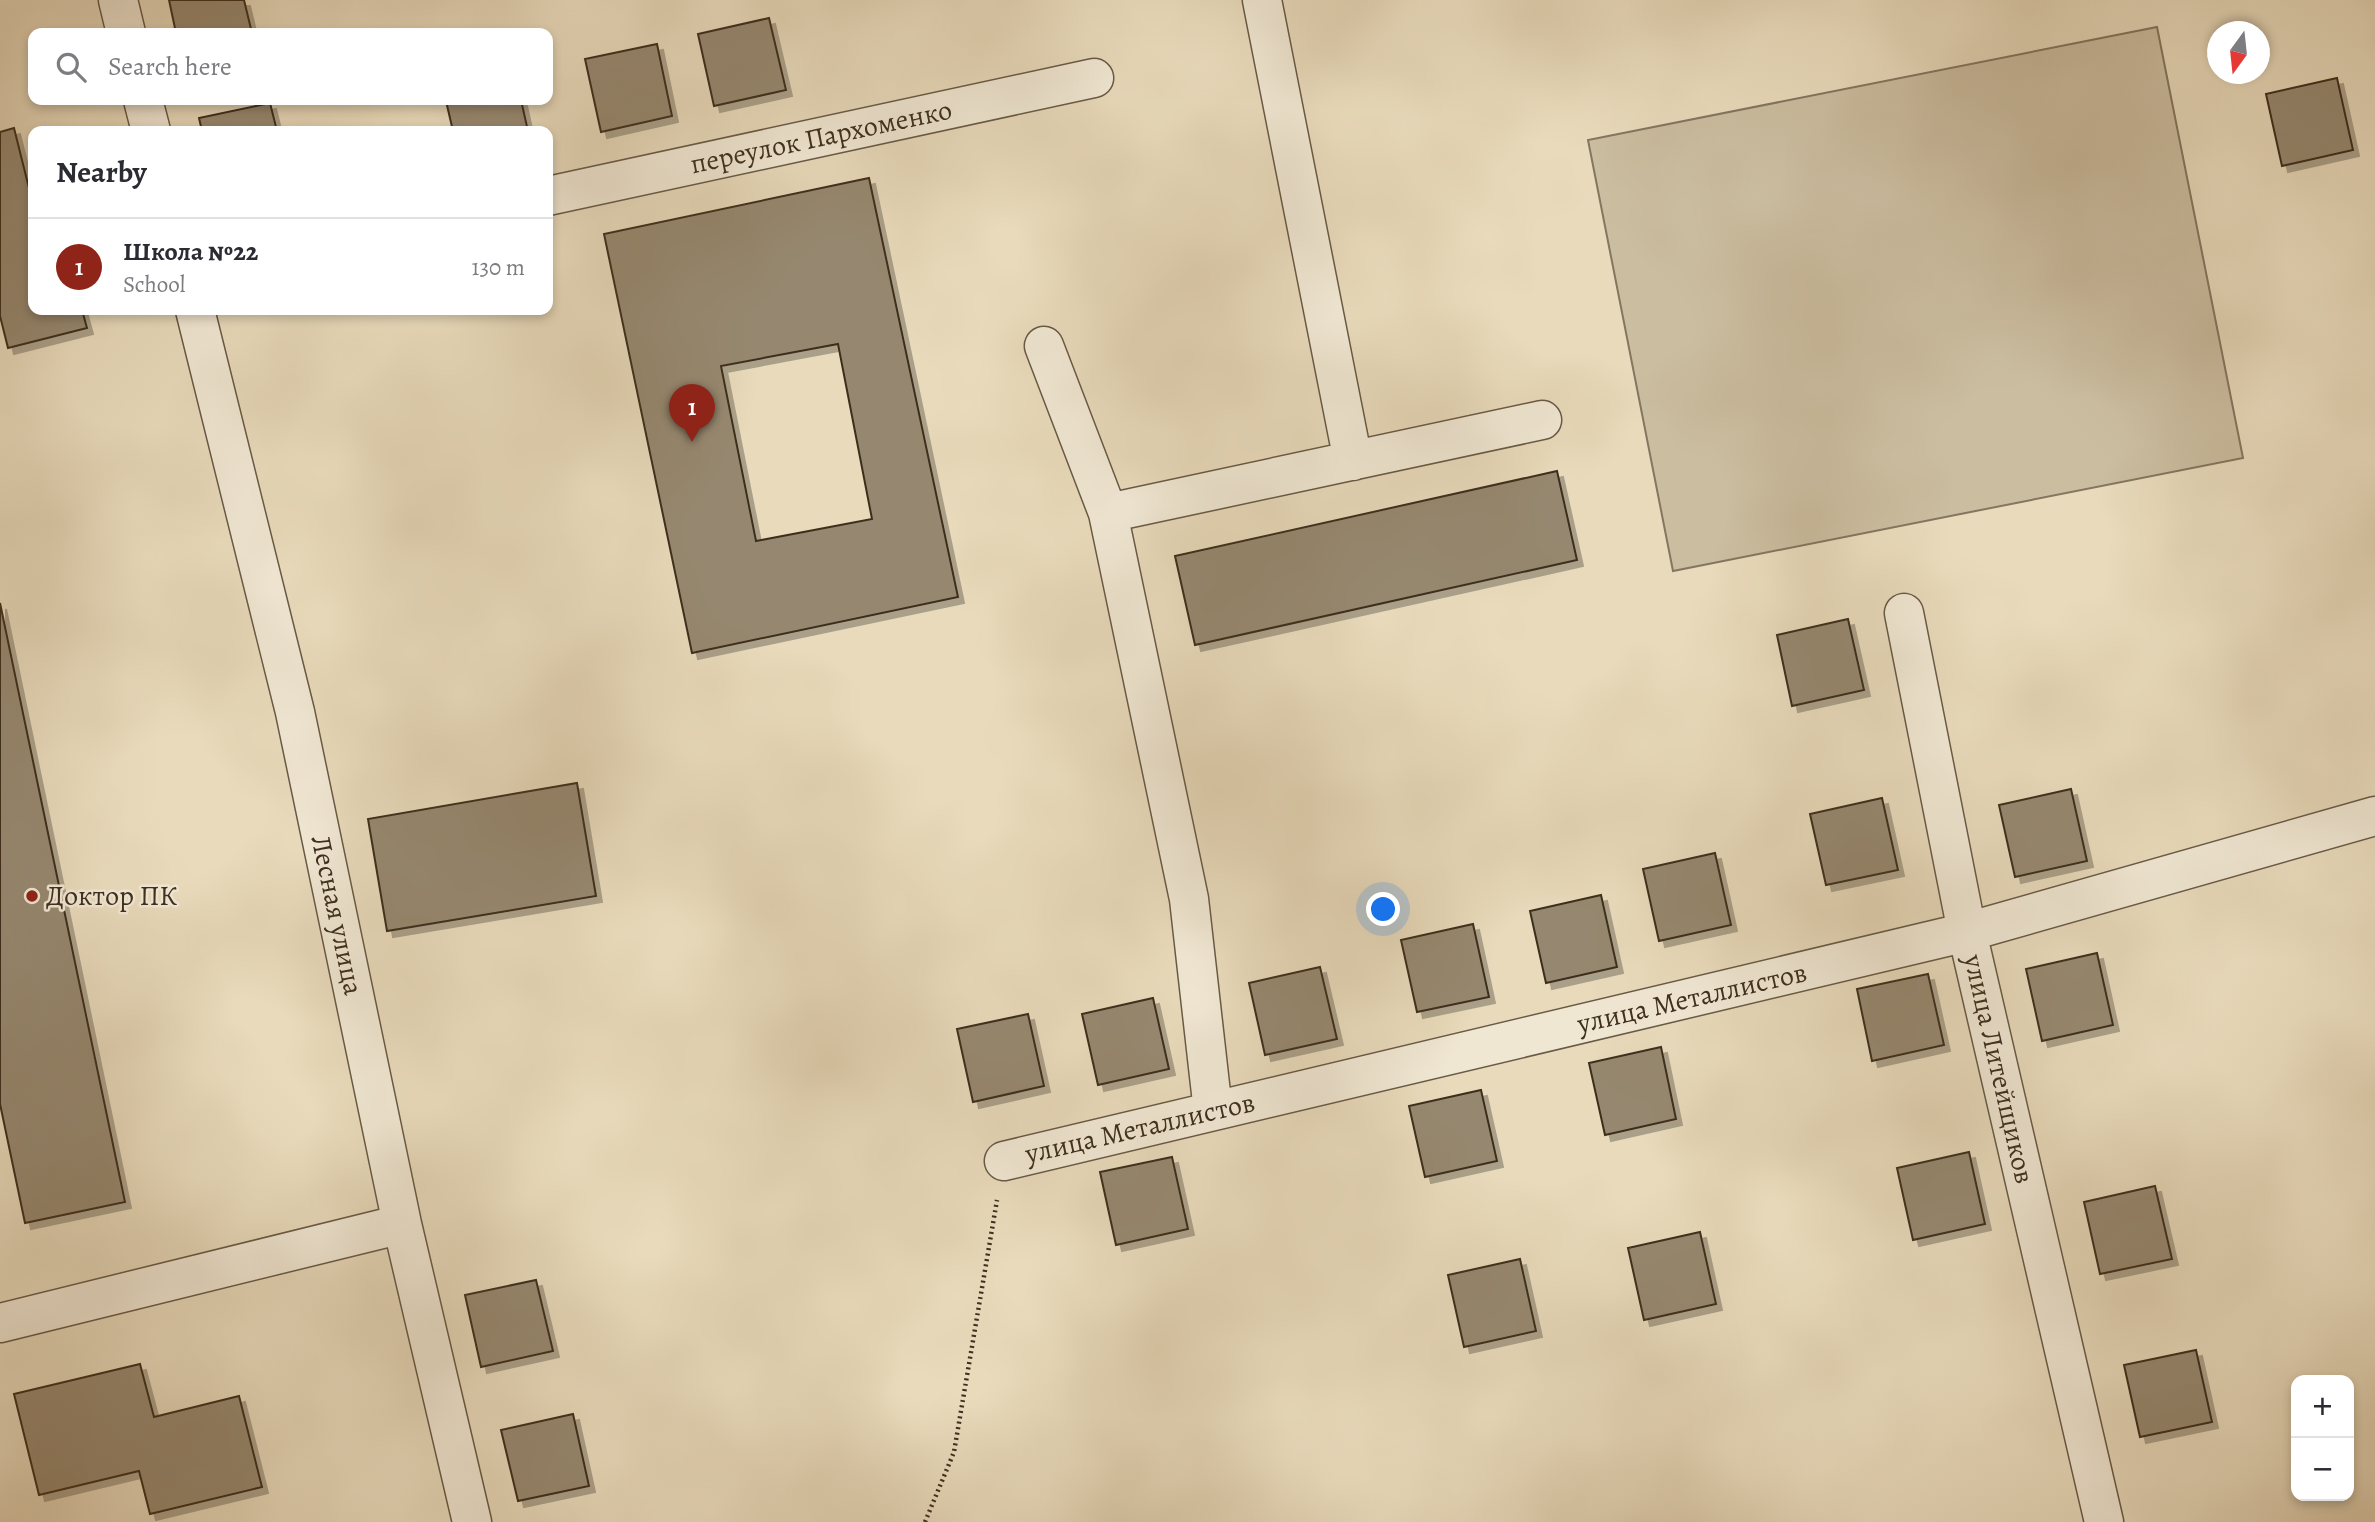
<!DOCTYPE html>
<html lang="en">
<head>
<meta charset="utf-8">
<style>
	body { margin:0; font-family:Alegreya,serif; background:#f7f7f7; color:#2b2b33 }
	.controls { position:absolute; right:21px; bottom:21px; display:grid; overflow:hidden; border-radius:14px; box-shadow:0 4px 10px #0003 }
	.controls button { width:63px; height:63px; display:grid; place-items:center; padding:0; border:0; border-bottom:2px solid #e1e1e2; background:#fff; color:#2b2b33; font:35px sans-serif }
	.compass { position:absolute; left:2207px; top:21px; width:63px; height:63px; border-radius:50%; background:#fff; box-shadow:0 4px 10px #0003; rotate:195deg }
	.you { position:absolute; left:1384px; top:910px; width:24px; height:24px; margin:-18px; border:5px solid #fff; border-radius:50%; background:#1a73e8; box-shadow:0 0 0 10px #1a73e833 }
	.badge { display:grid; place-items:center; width:46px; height:46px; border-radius:50%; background:#8f2418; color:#fff; font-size:23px; font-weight:700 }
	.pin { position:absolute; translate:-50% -58px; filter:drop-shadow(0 2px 4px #0008) }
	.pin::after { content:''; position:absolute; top:37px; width:24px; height:21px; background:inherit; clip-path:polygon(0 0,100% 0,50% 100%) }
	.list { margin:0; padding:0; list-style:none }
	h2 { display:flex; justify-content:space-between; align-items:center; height:91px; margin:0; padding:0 28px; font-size:30px }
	h2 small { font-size:23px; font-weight:400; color:#7c7c81 }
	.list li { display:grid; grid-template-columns:46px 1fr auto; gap:21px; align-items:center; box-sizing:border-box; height:98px; padding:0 28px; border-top:2px solid #e1e1e2 }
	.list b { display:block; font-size:26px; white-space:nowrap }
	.list p { margin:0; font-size:23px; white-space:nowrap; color:#7c7c81 }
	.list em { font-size:23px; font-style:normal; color:#7c7c81 }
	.icon { flex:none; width:38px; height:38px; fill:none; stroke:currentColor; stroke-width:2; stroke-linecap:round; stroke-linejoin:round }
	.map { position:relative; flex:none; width:2375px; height:1522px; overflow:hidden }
	.search { position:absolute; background:#fff; box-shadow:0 4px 10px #0003; left:28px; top:28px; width:525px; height:77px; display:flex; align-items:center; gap:18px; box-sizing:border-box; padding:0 24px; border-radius:14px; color:#7c7c81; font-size:26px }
	.panel { position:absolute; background:#fff; box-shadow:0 4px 10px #0003; left:28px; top:126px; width:525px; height:189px; border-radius:14px }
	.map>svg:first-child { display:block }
	.green { fill:#cbbda0; stroke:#847660; stroke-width:2 }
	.building { fill:#968870; stroke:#3e2f1f; stroke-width:2; fill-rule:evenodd; filter:url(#shadow) }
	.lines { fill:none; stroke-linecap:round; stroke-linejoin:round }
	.minor-casing { stroke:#685a46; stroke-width:41 }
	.path { stroke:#3e2f1f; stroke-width:4.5; stroke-dasharray:2 3.5; stroke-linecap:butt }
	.minor { stroke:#f0e7d3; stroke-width:38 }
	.poi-dot { fill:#8f2418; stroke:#f0e7d3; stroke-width:2.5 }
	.labels { text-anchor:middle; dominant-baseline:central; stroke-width:5; stroke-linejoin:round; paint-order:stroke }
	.street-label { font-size:28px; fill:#3e2f1f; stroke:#f0e7d3 }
	.poi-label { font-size:28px; fill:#3e2f1f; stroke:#f0e7d3; text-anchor:start }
</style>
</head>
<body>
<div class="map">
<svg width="2375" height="1522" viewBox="0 0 2375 1522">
	<defs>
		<filter id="shadow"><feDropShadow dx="6" dy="6" stdDeviation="0" flood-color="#0004"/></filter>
	</defs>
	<rect width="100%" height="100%" fill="#e8dabb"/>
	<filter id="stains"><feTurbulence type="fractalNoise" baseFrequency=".00286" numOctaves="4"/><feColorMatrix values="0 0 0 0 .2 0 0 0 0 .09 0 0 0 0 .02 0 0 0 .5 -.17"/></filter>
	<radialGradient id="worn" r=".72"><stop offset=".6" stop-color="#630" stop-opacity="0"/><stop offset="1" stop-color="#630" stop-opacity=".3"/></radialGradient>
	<path class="green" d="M2157,27L2243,458L1673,571L1588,140Z"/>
	<path class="building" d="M169,0H244L252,33H176Z
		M769,18L786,90L714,106L698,34Z
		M657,44L672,116L601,132L585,59Z
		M2337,78L2353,150L2282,166L2266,94Z
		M521,100L528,131H453L446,101Z
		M270,103L277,131H202L199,118Z
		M14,128L33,204V310H82L87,328L8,348L0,316V132Z
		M869,178L958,597L692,653L604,234ZM838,344L872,519L756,541L721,366Z
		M1557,471L1577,560L1195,645L1175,556Z
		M0,603L125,1202L25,1223L0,1104Z
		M1848,619L1864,690L1792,706L1777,635Z
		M577,783L596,896L387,931L368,819Z
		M2071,789L2087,861L2015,877L1999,805Z
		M1882,798L1898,870L1826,885L1810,814Z
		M1715,853L1731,925L1659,941L1643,869Z
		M1601,895L1617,967L1546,983L1530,911Z
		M1473,924L1489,997L1417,1012L1401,940Z
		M2097,953L2113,1025L2042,1041L2026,969Z
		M1320,967L1337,1039L1265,1055L1249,983Z
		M1928,974L1944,1045L1872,1061L1857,989Z
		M1153,998L1169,1069L1098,1085L1082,1014Z
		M1028,1014L1044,1086L973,1102L957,1029Z
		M1661,1047L1676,1119L1605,1135L1589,1063Z
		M1481,1090L1497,1161L1425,1177L1409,1106Z
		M1969,1152L1985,1224L1913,1240L1897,1168Z
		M1172,1157L1188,1229L1116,1245L1100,1172Z
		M2155,1186L2172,1259L2100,1274L2084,1202Z
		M1700,1232L1716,1304L1644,1320L1628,1248Z
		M1520,1259L1536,1331L1464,1347L1448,1275Z
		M536,1280L553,1351L481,1367L465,1295Z
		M2196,1350L2212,1422L2140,1437L2124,1365Z
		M140,1364L154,1417L239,1396L262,1487L150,1514L139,1471L39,1495L14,1394Z
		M573,1414L589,1486L518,1501L501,1430Z"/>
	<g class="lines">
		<g class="minor-casing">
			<path id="minor" d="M118,0L126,33
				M1262,0L1353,461
				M143,100L151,131
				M548,196L1094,78
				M195,310L295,712L402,1224L472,1522
				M1044,346L1108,513L1189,899L1213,1111
				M1108,513L1542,420
				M1904,613L1967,932L2104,1522
				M1004,1161L1967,932L2375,816
				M0,1323L402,1224"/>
		</g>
		<path class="path" d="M925,1522L954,1452L997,1200"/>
		<use href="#minor" class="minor"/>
	</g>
	<circle class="poi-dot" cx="32" cy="896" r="7"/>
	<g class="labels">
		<g class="street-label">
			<text transform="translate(821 137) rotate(-12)">переулок Пархоменко</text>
			<text transform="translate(337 915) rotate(78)">Лесная улица</text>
			<text transform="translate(1692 998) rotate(-13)">улица Металлистов</text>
			<text transform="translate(1999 1069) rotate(77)">улица Литейщиков</text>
			<text transform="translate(1140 1128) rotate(-13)">улица Металлистов</text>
		</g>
		<g class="poi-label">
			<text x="46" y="896">Доктор ПК</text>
		</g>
	</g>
	<rect width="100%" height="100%" filter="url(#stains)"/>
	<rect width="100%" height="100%" fill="url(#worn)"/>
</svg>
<div class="controls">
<button>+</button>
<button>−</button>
</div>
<svg class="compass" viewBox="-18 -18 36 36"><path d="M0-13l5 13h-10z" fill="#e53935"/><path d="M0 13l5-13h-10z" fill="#7c7c81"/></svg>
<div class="you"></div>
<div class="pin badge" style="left:692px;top:442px">1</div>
<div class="search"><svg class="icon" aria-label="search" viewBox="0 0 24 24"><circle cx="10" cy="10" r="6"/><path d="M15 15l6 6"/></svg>Search here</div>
<section class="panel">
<h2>Nearby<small></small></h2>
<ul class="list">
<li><span class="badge">1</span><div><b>Школа №22</b><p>School</p></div><em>130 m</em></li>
</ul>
</section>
</div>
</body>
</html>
